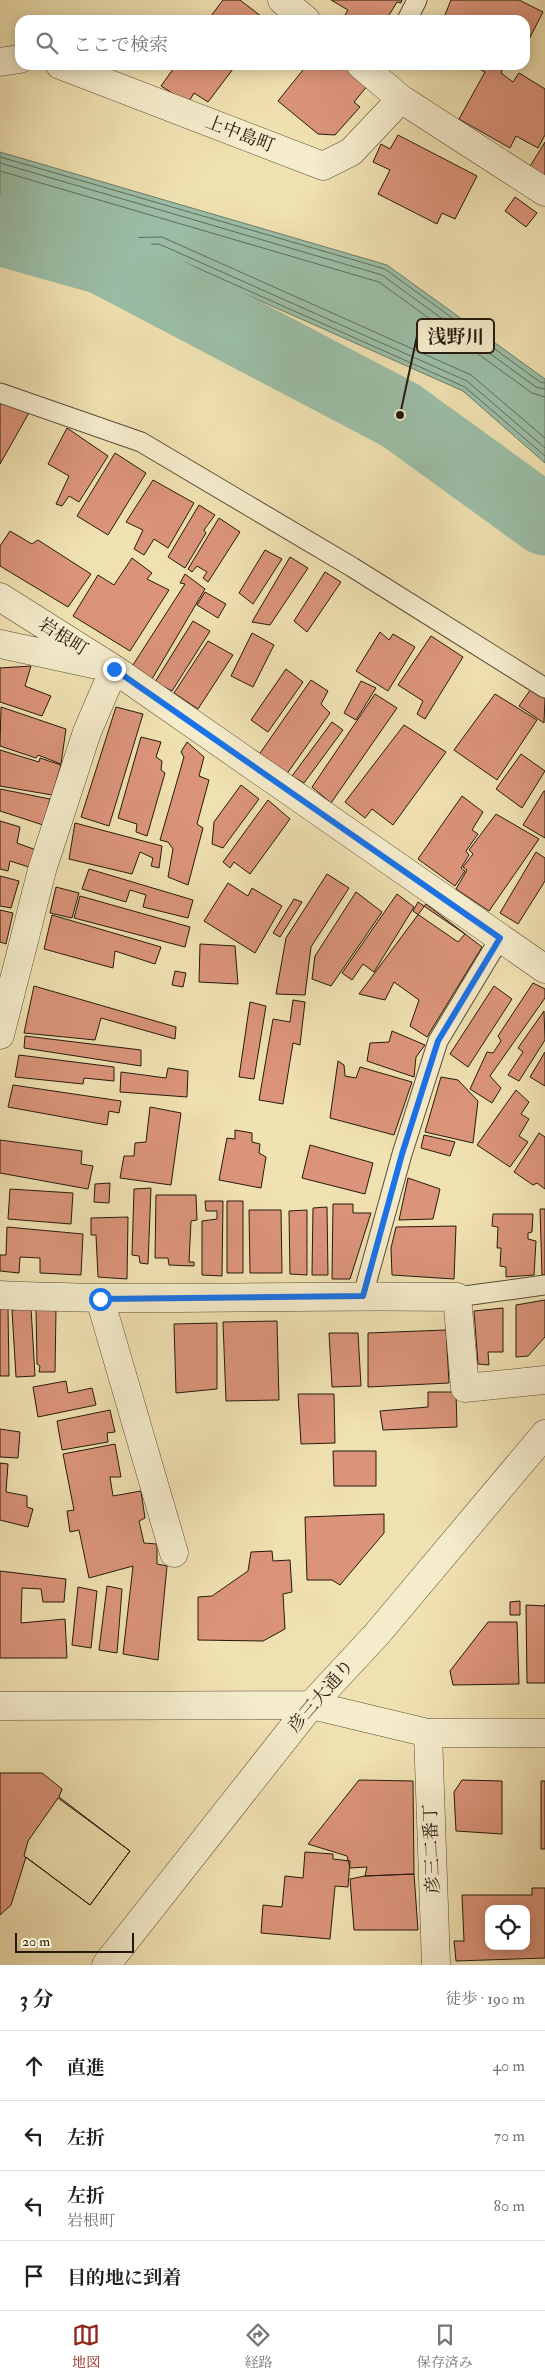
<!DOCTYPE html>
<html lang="ja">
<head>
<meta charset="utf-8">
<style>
	body { margin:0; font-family:"IM FELL Double Pica","Noto Serif JP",serif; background:#f2f2f2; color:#202124 }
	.controls { position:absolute; right:15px; bottom:15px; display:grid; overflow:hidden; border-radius:10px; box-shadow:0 2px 12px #0003 }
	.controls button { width:45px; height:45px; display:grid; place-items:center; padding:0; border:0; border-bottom:1px solid #e0e0e0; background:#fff; color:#202124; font:25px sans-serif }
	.scale { position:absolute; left:15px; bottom:12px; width:119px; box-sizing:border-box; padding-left:5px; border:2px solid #241a0c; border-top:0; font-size:14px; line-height:18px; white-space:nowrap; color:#241a0c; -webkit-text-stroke:4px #f5eccc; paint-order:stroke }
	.stop { position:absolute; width:15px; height:15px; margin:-11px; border:4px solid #1a73e8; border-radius:50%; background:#fff }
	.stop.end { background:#1a73e8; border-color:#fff; box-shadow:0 1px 5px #0008 }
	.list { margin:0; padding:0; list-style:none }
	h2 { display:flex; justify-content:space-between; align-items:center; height:65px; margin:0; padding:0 20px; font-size:21px }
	h2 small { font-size:16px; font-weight:400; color:#757577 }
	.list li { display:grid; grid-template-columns:32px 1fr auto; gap:15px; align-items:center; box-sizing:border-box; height:70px; padding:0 20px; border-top:1px solid #e0e0e0 }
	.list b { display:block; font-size:19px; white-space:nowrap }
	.list p { margin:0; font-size:16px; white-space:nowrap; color:#757577 }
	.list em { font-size:16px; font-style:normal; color:#757577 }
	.icon { flex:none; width:28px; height:28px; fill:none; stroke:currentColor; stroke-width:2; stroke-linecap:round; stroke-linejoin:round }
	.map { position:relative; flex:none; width:545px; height:1965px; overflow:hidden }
	.search { position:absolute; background:#fff; box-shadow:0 2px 12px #0003; left:15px; right:15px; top:15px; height:55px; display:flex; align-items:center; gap:12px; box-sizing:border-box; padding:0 18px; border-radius:15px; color:#757577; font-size:19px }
	.sheet { height:345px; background:#fff }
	nav { display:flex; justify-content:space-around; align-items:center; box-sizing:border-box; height:70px; border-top:1px solid #e0e0e0; background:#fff; font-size:14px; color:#757577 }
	nav a { display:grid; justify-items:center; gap:2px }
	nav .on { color:#8f2418 }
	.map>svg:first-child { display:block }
	.water { fill:#9bbea7; stroke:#6b7c69 }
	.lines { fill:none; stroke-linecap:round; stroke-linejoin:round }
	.shore { stroke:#606c5a; stroke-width:1 }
	.river { stroke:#9bbea7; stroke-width:71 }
	.building { fill:#db947a; stroke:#241a0c; fill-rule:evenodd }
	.service-casing { stroke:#574c35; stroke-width:21 }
	.minor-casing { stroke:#574c35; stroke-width:29 }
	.tertiary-casing { stroke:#574c35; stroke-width:29 }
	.service { stroke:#f5eccc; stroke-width:19 }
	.minor { stroke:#f5eccc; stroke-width:28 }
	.tertiary { stroke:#f5eccc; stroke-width:28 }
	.route { stroke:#1a73e8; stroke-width:6 }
	.labels { text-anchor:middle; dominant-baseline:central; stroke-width:4; stroke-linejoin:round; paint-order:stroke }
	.street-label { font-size:18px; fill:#241a0c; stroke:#f5eccc }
	.leader { fill:none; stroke:#241a0c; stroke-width:2 }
	.callout-dot { fill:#241a0c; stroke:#f5eccc; stroke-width:2 }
	.callout { fill:#f5eccc; stroke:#241a0c; stroke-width:2 }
	.callout-label { font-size:19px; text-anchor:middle; font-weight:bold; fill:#241a0c }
</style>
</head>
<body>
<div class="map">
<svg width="545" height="1965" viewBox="0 0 545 1965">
	<rect width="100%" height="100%" fill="#f0e1b1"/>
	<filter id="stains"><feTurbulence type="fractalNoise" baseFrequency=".004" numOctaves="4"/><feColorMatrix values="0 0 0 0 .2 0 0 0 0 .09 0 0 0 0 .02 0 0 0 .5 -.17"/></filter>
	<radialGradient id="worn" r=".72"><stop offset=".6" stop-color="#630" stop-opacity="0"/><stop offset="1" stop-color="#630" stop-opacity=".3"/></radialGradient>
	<path class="water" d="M0,152L387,265L545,379V463L463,391L155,254L0,259Z"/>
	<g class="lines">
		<path class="shore" d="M0,157L385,269L540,382L545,383
			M0,163L382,275L536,387L545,389
			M0,171L379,282L532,393L545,397
			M0,240L162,237L471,375L545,438
			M0,248L159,244L467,381L545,448
			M0,254L157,250L465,387L545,456"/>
		<path class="river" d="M0,230L103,259L400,415L545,520"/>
	</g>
	<path class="building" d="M223,0H240L266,20H208Z
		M331,0H402L401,3L397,2L386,20H342L348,10Z
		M451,0H519L543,12L525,47V20H454L445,15Z
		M176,65H236L208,102L194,93L188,103L161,86Z
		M307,65H343L368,85L354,102L360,107L335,135L318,134L278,101Z
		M471,65H504L501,73L513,82L519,73L545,89V135L538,148L516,136L510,148L459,119L485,72Z
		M398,135L477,176L455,219L442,213L437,224L378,194L390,170L373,162L381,144L390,149Z
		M545,142V178L529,168Z
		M515,197L537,213L526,227L505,211Z
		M0,402L30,411L0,464Z
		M67,428L108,456L79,502L69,496L62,506L56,504L69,476L48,464Z
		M115,453L146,473L108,535L77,516Z
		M153,480L194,503L168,548L154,539L144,555L134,549L143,530L126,522Z
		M199,505L215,515L204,530L206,533L185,568L168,557Z
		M219,518L240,532L208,582L203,578L207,572L197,566L192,572L188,569Z
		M10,531L32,544L38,540L91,574L68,607L0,566V546Z
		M265,550L282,559L253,604L239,593Z
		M290,557L308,568L270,625L252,622Z
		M132,558L152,573L147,579L169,590L130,651L73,616L98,575L114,585Z
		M325,572L341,582L307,632L294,621Z
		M185,574L205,589L152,679L131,668L185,584L180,583Z
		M205,592L226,604L218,618L197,605Z
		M193,621L210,631L172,691L155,682Z
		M380,632L389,640L393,634L415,647L388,691L356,671Z
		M252,633L274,645L253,687L231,676Z
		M431,636L463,657L425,719L417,714L423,701L398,685Z
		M208,641L233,655L198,709L174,693Z
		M31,666L25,686L51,696L42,716L0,702V668Z
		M286,669L303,682L268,732L251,720Z
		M311,680L328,691L321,704L330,713L286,775L258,756Z
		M361,681L376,688L356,720L344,713Z
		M531,689L545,698L544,723L519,706Z
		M375,694L397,708L331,803L312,787Z
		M495,694L537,720L497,780L454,750Z
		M1,707L66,729L61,764L38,755L36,758L0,746Z
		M116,707L143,714L109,826L81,817Z
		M332,722L343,730L304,783L292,776Z
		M404,725L446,752L393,825L372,809L365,818L345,802Z
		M141,737L161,742L156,757L162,761L161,770L165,773L147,836L136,832L137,824L118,818Z
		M187,742L204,757L199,776L209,780L197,824L203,828L188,885L168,877L173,849L168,842L160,840L184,757L181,752Z
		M0,750L39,762L40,758L61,765L52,795L0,786Z
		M521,754L545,771L522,808L496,789Z
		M241,785L259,799L223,848L212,844L214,822Z
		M0,789L50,799L43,825L0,811Z
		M544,791H545V838L523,825Z
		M462,796L483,812L472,830L478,834L466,851L469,855L461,868L465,871L455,886L418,859Z
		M268,800L290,819L250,874L234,862L230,868L223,862Z
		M496,814L539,839L489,911L456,889L467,870L463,867L473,854L469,850Z
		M0,821L20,827L17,843L36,850L32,868L10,861L8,871L0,869Z
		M75,823L162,846L159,868L151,866L153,858L140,852L132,874L69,859Z
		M536,852L545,858V881L518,924L500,913Z
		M89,869L193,900L188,918L143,907L146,895L130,890L126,902L82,889Z
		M327,874L349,888L311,947L305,995L276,994L286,938Z
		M0,876L19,881L11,908L0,906Z
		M228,883L248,896L252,888L282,906L255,953L204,921Z
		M56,887L79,893L72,918L50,913Z
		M356,892L382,912L331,986L312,979L315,956Z
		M397,894L414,907L374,972L363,964L352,980L342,973Z
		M80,896L190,927L185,947L74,918Z
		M294,899L302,902L280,937L273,933Z
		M418,902L465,934L458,942L413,911Z
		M426,904L482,947L427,1037L410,1026L419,1000L394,982L385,1000L359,994Z
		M0,910L13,913L6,944L0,942Z
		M52,915L161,947L155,964L115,951L113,968L44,949Z
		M200,944L235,946L238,984L199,982Z
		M175,971L186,973L183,987L172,985Z
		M533,983L545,989V998L490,1076L501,1088L492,1103L470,1089L487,1052L493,1053L501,1041L498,1036Z
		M34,986L176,1027L175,1039L101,1018L95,1040L24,1033Z
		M494,986L512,999L468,1067L450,1054Z
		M293,1000L305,1002L300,1045L293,1043L283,1104L259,1100L273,1019L290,1022Z
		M250,1002L266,1006L254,1079L239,1077Z
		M544,1011L545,1040L519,1081L508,1075L523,1052L518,1048Z
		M392,1031L425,1045L416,1057L414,1077L367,1061L370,1043L389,1042Z
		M25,1036L141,1050V1066L24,1048Z
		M545,1052V1086L530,1077Z
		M19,1055L114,1067V1081L84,1078L83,1084L15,1077Z
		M338,1061L344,1065L345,1076L356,1078L360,1067L412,1082L394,1135L330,1118Z
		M168,1068L188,1071L187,1097L120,1092L121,1072L166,1078Z
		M441,1077L458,1080L478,1101L473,1143L425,1132Z
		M13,1085L121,1101L119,1113L109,1111L107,1125L8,1107Z
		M516,1090L529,1102L521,1114L529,1119L519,1136L528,1142L510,1167L477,1145Z
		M150,1107L181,1113L171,1185L120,1178L124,1156H134L135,1143L146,1142Z
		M235,1130L252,1133V1142L260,1144L259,1153L266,1157L261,1188L219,1180L227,1138L235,1139Z
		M539,1133L545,1137V1189L537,1183L533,1185L514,1172Z
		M424,1135L455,1142L450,1156L421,1148Z
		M0,1140L82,1151L81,1164L93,1166L88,1189L0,1173Z
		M310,1145L373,1163L365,1194L302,1178Z
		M408,1178L440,1189L433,1219L399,1220Z
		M110,1183L109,1203L94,1202L95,1184Z
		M151,1188L148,1264L140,1263L139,1256L132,1255L134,1189Z
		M10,1189L73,1193L71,1224L8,1219Z
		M156,1195H196L197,1220L191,1221L189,1262H194V1266L169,1265L168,1258H155Z
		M205,1201H223L222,1276L202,1275V1221L217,1219V1211H206Z
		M227,1201H243V1273H227Z
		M333,1204H353V1213H371L350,1279H332Z
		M327,1207L328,1275H312L313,1208Z
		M540,1209H545V1275H542Z
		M249,1210H281L282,1273H250Z
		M307,1210V1275L290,1274L289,1211Z
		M493,1214H533L532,1232L528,1233V1239L536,1241L534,1275L506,1277V1267L500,1266L501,1248H497L498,1227L492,1226Z
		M128,1217L127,1279L98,1277L96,1235H91V1218Z
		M456,1226L454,1279L392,1275L391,1248L396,1227Z
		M7,1227L83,1234L81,1275L40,1273V1258L20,1257L19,1273L0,1271V1255H6Z
		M545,1300V1337L528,1356L516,1357V1305Z
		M0,1308H8L9,1376H0Z
		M31,1308L35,1376L16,1377L12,1310Z
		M36,1308L56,1309L55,1372H39L40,1366L37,1364Z
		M503,1308V1352H488L489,1365L478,1364L474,1311Z
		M277,1321L279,1400L226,1401L223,1322Z
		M217,1323V1389L176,1393L174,1324Z
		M446,1330L449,1383L368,1387V1333Z
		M329,1333H358L361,1386L332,1387Z
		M66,1381L68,1393L92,1388L96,1405L38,1417L33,1387Z
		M428,1392H456L457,1427L383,1430L380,1411L428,1407Z
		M298,1394H334L335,1443L301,1444Z
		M110,1410L115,1432L107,1433L108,1442L62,1450L57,1421Z
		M0,1429L20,1432L18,1458L0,1457Z
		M115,1444L121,1477H110L113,1496L141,1491L145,1518L139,1521L144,1543L157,1544V1564L167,1566L158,1660L123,1654L133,1566L89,1578L79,1530L70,1532L67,1511L74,1510L63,1454Z
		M333,1451H376V1486H334Z
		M0,1463L8,1464L6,1492L27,1496V1507L33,1509L28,1527L0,1520Z
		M384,1514V1533L340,1585L332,1580H307L305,1517Z
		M272,1551L273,1561L290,1560L292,1592L283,1594L285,1629L263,1641L198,1640V1597L212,1596L248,1571L251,1552Z
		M0,1571L66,1579L64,1602H43L41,1589L22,1588L21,1623L65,1619L67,1658H0Z
		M107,1586L122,1589L117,1653L99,1650Z
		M78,1587L97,1591L91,1648L72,1645Z
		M520,1601V1615H510V1602Z
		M545,1604V1683H527L526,1605L545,1606Z
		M488,1622H517L519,1684L453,1685L450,1671Z
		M0,1773H42L62,1789L59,1797L130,1851L90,1905L26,1857L11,1905L0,1915Z
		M359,1780L413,1781L414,1874L365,1876L367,1867L350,1868L347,1856L308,1844Z
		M462,1780L502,1781V1834L456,1831L454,1792Z
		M541,1781H545V1849H541Z
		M58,1798L130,1851L90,1905L24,1856L28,1841Z
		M305,1852L333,1854V1859L350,1861L348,1887L335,1886L330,1939L261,1933L263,1905L282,1907L285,1876L303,1878Z
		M414,1874L418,1930H354L350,1879L365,1876Z
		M532,1888H545V1958L456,1961L454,1941H464L462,1895H532ZM489,1909H526V1946H489Z"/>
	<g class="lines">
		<g class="service-casing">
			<path id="service" d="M407,20L417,0
				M0,393L141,442L352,567L545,688
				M363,1295L402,1154L438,1041L500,938
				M457,1297L545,1285"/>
		</g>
		<g class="minor-casing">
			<path id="minor" d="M282,0L306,20
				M0,62L20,59
				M60,65L323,166L351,152L401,99
				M361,65L401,99L545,192
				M0,597L114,669L545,969
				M0,644L93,664
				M0,1035L42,870L87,732L114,669
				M0,1295C152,1302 305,1294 457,1297L465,1388L545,1380
				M100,1299L174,1553
				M428,1733L436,1965"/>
		</g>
		<g class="tertiary-casing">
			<path id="tertiary" d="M0,1706L311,1705L428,1733H545
				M106,1965L311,1705L377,1634L545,1434"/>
		</g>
		<use href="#service" class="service"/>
		<use href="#minor" class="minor"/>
		<use href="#tertiary" class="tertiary"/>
	</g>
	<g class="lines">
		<path class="route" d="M100,1299L363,1296L402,1154L438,1041L500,938L114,669"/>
	</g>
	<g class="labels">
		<g class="street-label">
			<text transform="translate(240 134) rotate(21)">上中島町</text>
			<text transform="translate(63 637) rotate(32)">岩根町</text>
			<text transform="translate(321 1696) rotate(-49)">彦三大通り</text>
			<text transform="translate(432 1849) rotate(-92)">彦三二番丁</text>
		</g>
	</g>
	<path class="leader" d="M400 415L417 336"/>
	<circle class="callout-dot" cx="400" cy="415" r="5"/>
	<rect class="callout" x="417" y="319" width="77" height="34" rx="5"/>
	<g class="callout-label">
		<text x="456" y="343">浅野川</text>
	</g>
	<rect width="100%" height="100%" filter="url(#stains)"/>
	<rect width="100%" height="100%" fill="url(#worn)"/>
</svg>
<div class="controls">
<button><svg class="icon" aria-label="locate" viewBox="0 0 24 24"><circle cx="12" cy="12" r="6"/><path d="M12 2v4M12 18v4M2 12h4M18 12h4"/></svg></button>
</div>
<div class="scale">20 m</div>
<div class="stop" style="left:100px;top:1299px"></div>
<div class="stop end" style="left:114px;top:669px"></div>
<div class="search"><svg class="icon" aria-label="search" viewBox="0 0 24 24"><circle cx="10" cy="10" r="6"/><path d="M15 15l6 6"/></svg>ここで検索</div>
</div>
<section class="sheet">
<h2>3 分<small>徒歩 · 190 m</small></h2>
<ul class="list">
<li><svg class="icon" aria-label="ahead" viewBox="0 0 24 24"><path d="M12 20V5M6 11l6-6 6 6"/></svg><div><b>直進</b></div><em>40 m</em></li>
<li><svg class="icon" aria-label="left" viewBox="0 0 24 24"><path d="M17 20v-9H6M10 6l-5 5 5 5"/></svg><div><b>左折</b></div><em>70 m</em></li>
<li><svg class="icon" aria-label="left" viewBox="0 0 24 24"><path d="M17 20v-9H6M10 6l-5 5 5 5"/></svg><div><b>左折</b><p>岩根町</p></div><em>80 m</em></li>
<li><svg class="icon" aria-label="arrive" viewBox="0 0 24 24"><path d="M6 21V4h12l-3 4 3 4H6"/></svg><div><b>目的地に到着</b></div></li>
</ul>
</section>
<nav>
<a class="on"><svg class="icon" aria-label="map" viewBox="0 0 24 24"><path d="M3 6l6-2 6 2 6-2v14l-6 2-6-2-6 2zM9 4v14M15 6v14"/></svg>地図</a>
<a><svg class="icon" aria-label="directions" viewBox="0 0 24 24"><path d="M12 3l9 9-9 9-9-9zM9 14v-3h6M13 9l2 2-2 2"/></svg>経路</a>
<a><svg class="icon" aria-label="saved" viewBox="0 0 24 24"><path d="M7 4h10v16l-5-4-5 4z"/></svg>保存済み</a>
</nav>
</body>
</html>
